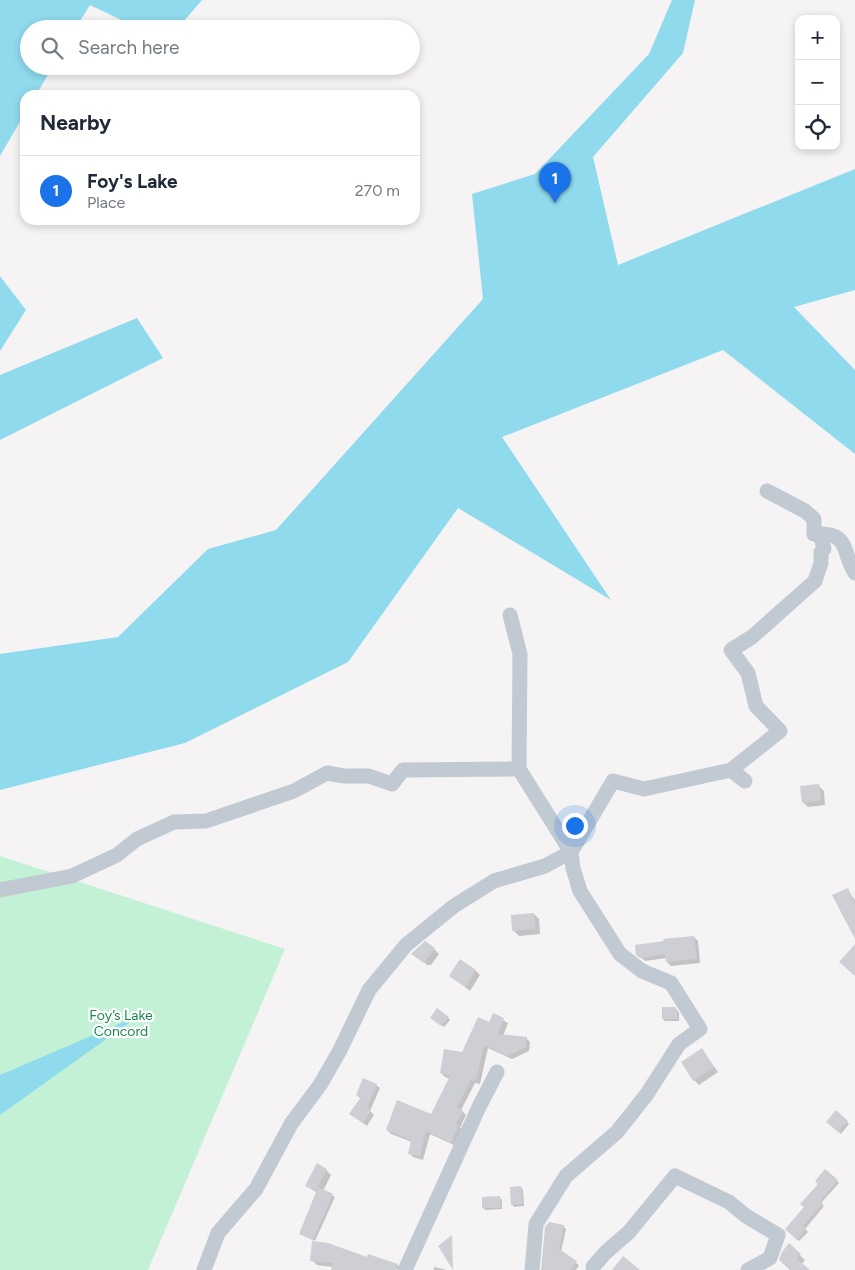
<!DOCTYPE html>
<html lang="en">
<head>
<meta charset="utf-8">
<style>
	body { margin:0; font-family:Figtree,sans-serif; background:#f6f6f7; color:#1f2937 }
	.controls { position:absolute; right:15px; top:15px; display:grid; overflow:hidden; border-radius:10px; box-shadow:0 2px 8px #0003 }
	.controls button { width:45px; height:45px; display:grid; place-items:center; padding:0; border:0; border-bottom:1px solid #e0e1e3; background:#fff; color:#1f2937; font:25px sans-serif }
	.you { position:absolute; left:574px; top:825px; width:18px; height:18px; margin:-12px; border:4px solid #fff; border-radius:50%; background:#1a73e8; box-shadow:0 0 0 8px #1a73e833 }
	.badge { display:grid; place-items:center; width:32px; height:32px; border-radius:50%; background:#1a73e8; color:#fff; font-size:16px; font-weight:700 }
	.pin { position:absolute; translate:-50% -41px; filter:drop-shadow(0 1px 2px #0008) }
	.pin::after { content:''; position:absolute; top:26px; width:18px; height:15px; background:inherit; clip-path:polygon(0 0,100% 0,50% 100%) }
	.list { margin:0; padding:0; list-style:none }
	h2 { display:flex; justify-content:space-between; align-items:center; height:65px; margin:0; padding:0 20px; font-size:21px }
	h2 small { font-size:16px; font-weight:400; color:#747a83 }
	.list li { display:grid; grid-template-columns:32px 1fr auto; gap:15px; align-items:center; box-sizing:border-box; height:70px; padding:0 20px; border-top:1px solid #e0e1e3 }
	.list b { display:block; font-size:19px; white-space:nowrap }
	.list p { margin:0; font-size:16px; white-space:nowrap; color:#747a83 }
	.list em { font-size:16px; font-style:normal; color:#747a83 }
	.icon { flex:none; width:28px; height:28px; fill:none; stroke:currentColor; stroke-width:2; stroke-linecap:round; stroke-linejoin:round }
	.map { position:relative; flex:none; width:855px; height:1270px; overflow:hidden }
	.search { position:absolute; background:#fff; box-shadow:0 2px 8px #0003; left:20px; top:20px; width:400px; height:55px; display:flex; align-items:center; gap:12px; box-sizing:border-box; padding:0 18px; border-radius:28px; color:#747a83; font-size:19px }
	.panel { position:absolute; background:#fff; box-shadow:0 2px 8px #0003; left:20px; top:90px; width:400px; height:135px; border-radius:15px }
	.map>svg:first-child { display:block }
	.green { fill:#c3f1d5 }
	.water { fill:#90daee }
	.shadow { fill:#0003 }
	.building { fill:#cdcfd5 }
	.lines { fill:none; stroke-linecap:round; stroke-linejoin:round }
	.street { stroke:#c1cad2; stroke-width:15 }
	.labels { text-anchor:middle; dominant-baseline:central; stroke-width:4.5; stroke-linejoin:round; paint-order:stroke }
	.park-label { font-size:14px; fill:#17864f; stroke:#fff }
</style>
</head>
<body>
<div class="map">
<svg width="855" height="1270" viewBox="0 0 855 1270">
	<rect width="100%" height="100%" fill="#f5f3f3"/>
	<path class="green" d="M0,856L285,949L148,1270H0Z"/>
	<path class="water" d="M0,0H202L177,29H140L90,5L75,29H29V66H53L36,95H25V113L0,156Z
		M672,0H695L683,53L593,157L618,265L855,169V290L794,307L855,370V454L723,350L502,437L611,600L458,508L348,662L185,743L0,790V654L118,637L208,549L276,530L483,299L472,194L535,174L649,54Z
		M0,276L26,310L0,351Z
		M137,318L163,358L0,440V375Z
		M140,1015L0,1115V1075Z"/>
	<path class="shadow" d="M819,786L824,791L825,805L808,807L803,802Z
		M847,889L855,900V926Z
		M534,914L539,919L540,934L519,936L514,931Z
		M694,937L698,941L700,963L671,966L667,962V958L645,961L637,954Z
		M434,949L439,954L431,965H427L413,954Z
		M475,970L480,975L470,991L451,976Z
		M677,1010L679,1013V1021H665L663,1019Z
		M494,1015L508,1023L503,1036L526,1038L530,1042L529,1051L512,1059L488,1048L480,1084L475,1083L461,1110L466,1115L460,1128L463,1130L456,1146L430,1134L423,1160L413,1157L409,1153L412,1142L391,1134L387,1130L432,1115L450,1079L445,1077L441,1073L462,1053L489,1024Z
		M448,1018L450,1020L444,1027L434,1019Z
		M702,1050L718,1072L699,1085L694,1080Z
		M376,1085L380,1088L370,1111L374,1115L367,1126L351,1114L361,1099L357,1095Z
		M836,1112L849,1124L841,1134L827,1122Z
		M326,1170L331,1175L323,1191L335,1197L315,1241L303,1235L317,1193L306,1185Z
		M825,1171L839,1183L821,1203L824,1206L805,1229L808,1232L799,1241L786,1229L805,1207Z
		M521,1187L523,1190L524,1206L514,1207L512,1204Z
		M499,1197L502,1200V1209L486,1210L483,1208Z
		M563,1226L566,1229L561,1252L579,1265L576,1270H543Z
		M789,1245L805,1260L802,1264L809,1270H791Z
		M368,1258L397,1265L402,1269L332,1270L333,1267L317,1265L312,1260Z
		M434,1267L447,1270H434Z"/>
	<path class="building" d="M819,784L821,801L802,803L800,786Z
		M848,888L855,904V939L832,895Z
		M534,913L536,929L512,931L511,915Z
		M694,936L697,959L666,962L665,954L640,958L636,955L635,945L664,941L663,939Z
		M425,941L435,948L424,963L411,954Z
		M855,944V976L839,962Z
		M460,959L476,970L465,987L449,976Z
		M662,1007H675L677,1010V1019H662Z
		M437,1008L449,1017L441,1026L430,1018Z
		M493,1013L504,1018L498,1034L527,1037L526,1047L508,1056L484,1045L476,1081L471,1080L457,1107L463,1110L456,1124L459,1125L451,1143L426,1131L420,1156L408,1154L411,1140L386,1130L397,1100L431,1114L450,1076L440,1073L444,1049L462,1052L478,1017L489,1022Z
		M702,1048L714,1067L693,1081L681,1062Z
		M363,1078L377,1084L367,1107L371,1110L363,1123L349,1114L361,1097L356,1095Z
		M836,1110L848,1121L838,1132L826,1122Z
		M317,1163L327,1169L315,1191L305,1186Z
		M825,1169L838,1180L820,1201L823,1203L803,1226L806,1229L797,1240L785,1229L804,1207L800,1204L818,1184L815,1181Z
		M521,1186L522,1204L511,1205L510,1187Z
		M318,1187L333,1194L313,1240L299,1234Z
		M500,1196L501,1208H482V1197Z
		M549,1222L564,1225L559,1249L577,1261L571,1270H541L545,1227Z
		M452,1235L453,1270L438,1246Z
		M312,1241L328,1243L367,1257L368,1254L398,1264L396,1270H331L333,1263L310,1261Z
		M789,1243L801,1254L797,1259L810,1270H790L779,1260L782,1252Z
		M623,1256L640,1270H612Z"/>
	<g class="lines">
		<path class="street" d="M814,534C851,532 841,551 855,573
			M510,615L520,654L519,769
			M731,770L745,781
			M0,890L72,876L117,855L137,839L174,822L206,821L294,791L327,773L344,776H369L392,784L403,770L519,769L571,852L613,781L644,789L731,770L780,731L756,706L748,673L731,650L752,637L815,581L821,563V552L824,549L821,536L814,534V519L805,511L767,491
			M593,1267L605,1253L629,1232L675,1176L729,1202L746,1216L778,1235L770,1258L748,1270
			M204,1270L218,1233L256,1189L291,1124L320,1085L339,1052L369,990L406,945L454,906L494,881L545,866L571,852L573,868L580,891L620,954L642,971L671,983L700,1029L679,1044L647,1094L617,1132L566,1176L536,1224L532,1270
			M405,1270L479,1107L497,1072"/>
	</g>
	<g class="labels">
		<g class="park-label">
			<text x="121" y="1015">Foy’s Lake<tspan x="121" dy="16">Concord</tspan></text>
		</g>
	</g>
</svg>
<div class="controls">
<button>+</button>
<button>−</button>
<button><svg class="icon" aria-label="locate" viewBox="0 0 24 24"><circle cx="12" cy="12" r="6"/><path d="M12 2v4M12 18v4M2 12h4M18 12h4"/></svg></button>
</div>
<div class="you"></div>
<div class="pin badge" style="left:555px;top:203px">1</div>
<div class="search"><svg class="icon" aria-label="search" viewBox="0 0 24 24"><circle cx="10" cy="10" r="6"/><path d="M15 15l6 6"/></svg>Search here</div>
<section class="panel">
<h2>Nearby<small></small></h2>
<ul class="list">
<li><span class="badge">1</span><div><b>Foy's Lake</b><p>Place</p></div><em>270 m</em></li>
</ul>
</section>
</div>
</body>
</html>
